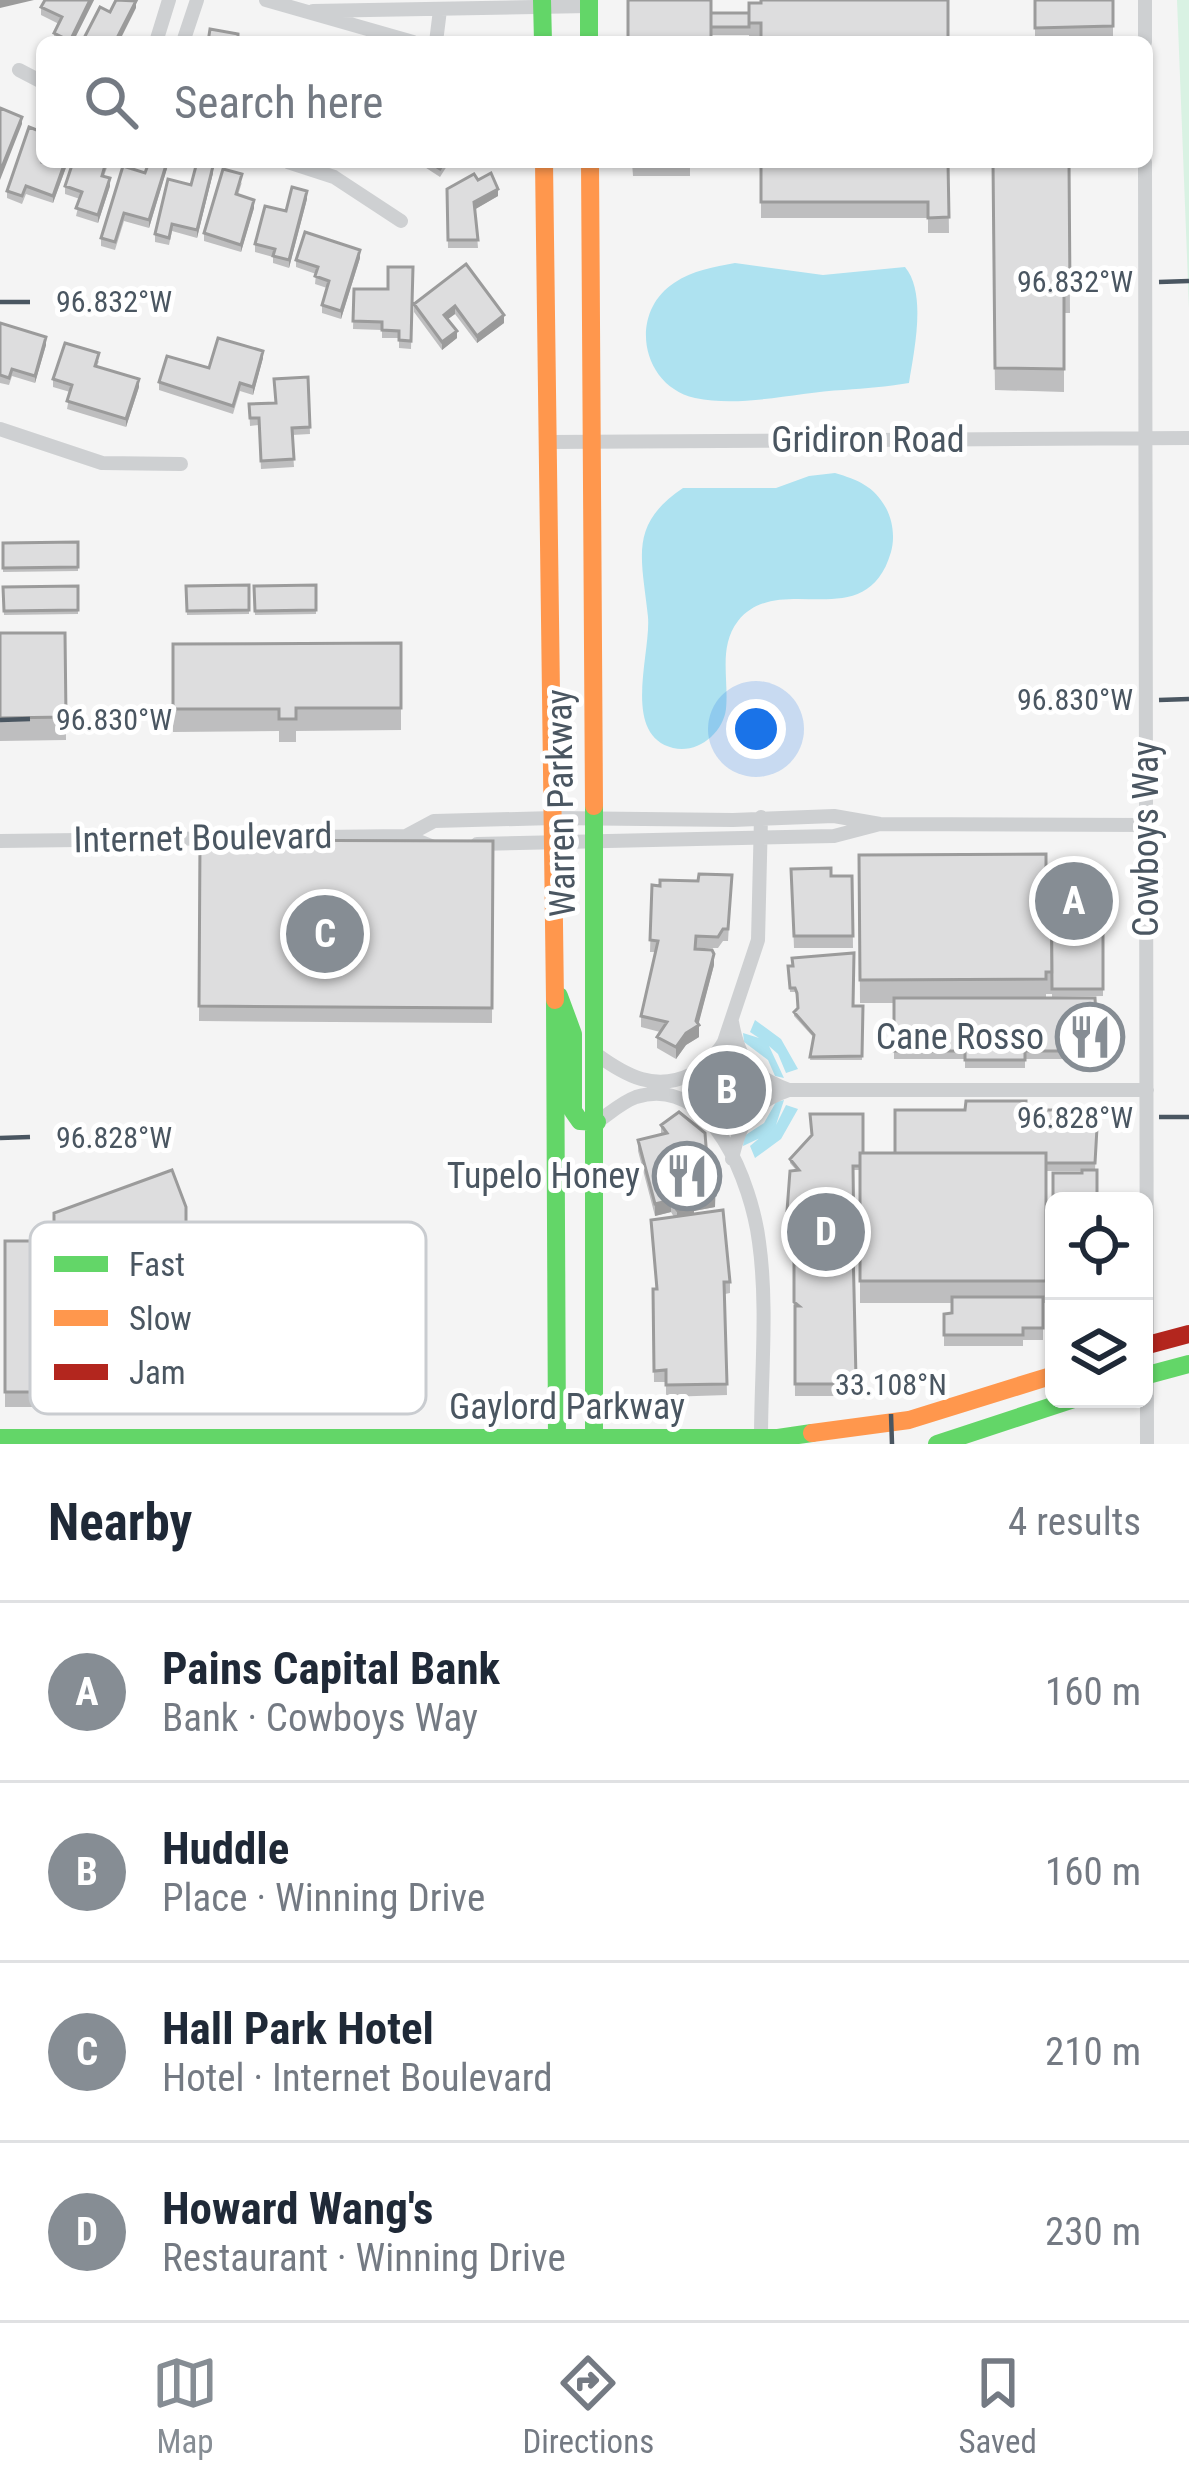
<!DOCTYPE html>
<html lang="en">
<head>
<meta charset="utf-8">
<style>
	body { margin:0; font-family:"Roboto Condensed",sans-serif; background:#f2f2f3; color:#1f2937 }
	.controls { position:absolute; right:36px; bottom:36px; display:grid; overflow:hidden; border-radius:18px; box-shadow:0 3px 9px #0004 }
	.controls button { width:108px; height:108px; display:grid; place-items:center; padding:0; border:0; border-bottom:3px solid #e0e1e3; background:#fff; color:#1f2937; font:60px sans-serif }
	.you { position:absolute; left:756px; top:729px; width:42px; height:42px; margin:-30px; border:9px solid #fff; border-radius:50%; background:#1a73e8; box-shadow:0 0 0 18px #1a73e833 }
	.badge { display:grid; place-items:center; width:78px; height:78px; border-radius:50%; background:#868d94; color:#fff; font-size:39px; font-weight:700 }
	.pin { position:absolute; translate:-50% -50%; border:6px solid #fff; box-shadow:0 3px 12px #0006 }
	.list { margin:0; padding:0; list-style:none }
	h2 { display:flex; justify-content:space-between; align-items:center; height:156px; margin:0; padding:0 48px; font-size:51px }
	h2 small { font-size:39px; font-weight:400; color:#747a83 }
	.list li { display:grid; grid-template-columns:78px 1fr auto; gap:36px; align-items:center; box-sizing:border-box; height:180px; padding:0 48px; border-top:3px solid #e0e1e3 }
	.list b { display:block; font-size:45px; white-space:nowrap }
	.list p { margin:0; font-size:39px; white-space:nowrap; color:#747a83 }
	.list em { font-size:39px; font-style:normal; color:#747a83 }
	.icon { flex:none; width:66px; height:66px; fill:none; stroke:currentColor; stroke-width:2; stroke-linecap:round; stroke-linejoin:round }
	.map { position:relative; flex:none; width:1189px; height:1444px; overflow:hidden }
	.search { position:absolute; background:#fff; box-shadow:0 3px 9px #0004; left:36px; right:36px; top:36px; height:132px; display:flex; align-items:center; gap:30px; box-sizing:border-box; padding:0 42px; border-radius:18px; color:#747a83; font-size:45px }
	.sheet { height:876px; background:#fff }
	nav { display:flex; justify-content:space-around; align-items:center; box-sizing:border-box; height:168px; border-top:3px solid #e0e1e3; background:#fff; font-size:33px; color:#747a83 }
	nav a { display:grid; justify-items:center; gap:6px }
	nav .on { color:#868d94 }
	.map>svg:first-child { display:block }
	.green { fill:#d9f2e3 }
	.water { fill:#aee2f0 }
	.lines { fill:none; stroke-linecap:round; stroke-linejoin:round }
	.street { stroke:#ced0d2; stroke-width:14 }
	.fast { stroke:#63d668; stroke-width:18 }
	.slow { stroke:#ff974d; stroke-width:18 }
	.jam { stroke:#b3261e; stroke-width:18 }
	.wall { fill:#bebebf }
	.shaded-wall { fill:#9b9b9b }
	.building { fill:#ddddde; stroke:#9b9b9b; stroke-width:3 }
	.ticks { fill:none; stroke:#4a5661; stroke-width:4.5 }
	.labels { text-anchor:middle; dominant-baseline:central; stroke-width:10; stroke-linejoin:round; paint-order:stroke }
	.street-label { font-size:36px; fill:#4a5661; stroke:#fff }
	.poi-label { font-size:36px; fill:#4a5661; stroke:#fff; text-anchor:end }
	.key { fill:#fff; stroke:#c9ccd0; stroke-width:3 }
	.key-label { font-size:33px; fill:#4a5661 }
	.ticks-label { font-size:30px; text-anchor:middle; fill:#4a5661; stroke:#fff; stroke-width:10; stroke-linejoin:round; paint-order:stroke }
</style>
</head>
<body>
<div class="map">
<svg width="1189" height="1444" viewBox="0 0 1189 1444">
	<rect width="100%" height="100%" fill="#f4f4f4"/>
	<path class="green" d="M1177,0H1189V308Z
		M710 1089a17 17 0 1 1 34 0a17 17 0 1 1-34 0Z"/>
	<path class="water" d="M735,263L823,275L905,267C927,293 914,351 909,383C886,387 866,388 844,390C796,392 743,408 695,398C641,386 628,313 674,283C693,270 714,267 735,263Z
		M835,473C858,480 874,486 886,508C893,521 895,538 891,552C866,638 779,569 738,621C718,647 729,679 726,709C723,733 698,754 673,748C621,735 651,654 648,617C642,558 628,525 683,488H776L809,476Z
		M755,1020L781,1039L798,1069L786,1073L778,1054L769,1046L784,1078L775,1076L768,1060L744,1042L743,1033L759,1038L750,1032Z
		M784,1100L776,1125L786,1105L798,1109L781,1139L755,1158L750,1146L775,1125L760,1138L743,1146L744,1136L764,1123L776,1102Z"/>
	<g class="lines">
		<path class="street" d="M266,0L413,42
			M1145,0V42
			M313,11L589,6
			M156,42L169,0
			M183,42L197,0
			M436,42L440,10
			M19,70L42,82
			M288,162L334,177L401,221
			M1145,162L1147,1444
			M0,429L102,463L181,464
			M548,442L1189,438
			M406,836L434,821L554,818L733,820L834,816L880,824L1146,825
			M0,841L406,836L431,846
			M477,844L834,836L880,824
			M732,1022C739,1061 752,1077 789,1090
			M596,1054C626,1076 655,1092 692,1074C709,1066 717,1057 736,1060C789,1089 730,1149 701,1109C695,1102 693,1091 696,1081C700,1066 717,1056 724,1042L758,940L761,817
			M597,1122C609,1114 622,1102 636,1097C712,1073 752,1186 759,1242C768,1306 761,1374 761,1438
			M732,1159C740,1120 752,1103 789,1090H1147"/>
		<path class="fast" d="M542,0L543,42
			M589,0V42
			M594,806V1444
			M559,996L573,1034V1111L580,1121L597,1122
			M555,1000L557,1444
			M1144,1376L1189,1364
			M0,1438H778L812,1433
			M937,1444L1074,1399"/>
		<path class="slow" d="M544,162L555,1000
			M590,162L594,806
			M812,1433L909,1420L1054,1375"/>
		<path class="jam" d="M1144,1346L1189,1334"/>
	</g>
	<path class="wall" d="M45,0H94L73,42L54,41V33L59,24L41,15V7Z
		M1035,0H1113V42H1035Z
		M761,3V38H749V35H711V13H749Z
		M68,162L53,203L26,194L22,204L7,198V191Z
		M73,162H109L104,176L110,186L98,223L76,216L80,199L65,194V186Z
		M169,162L149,228L124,221L115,250L101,246V238L145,173Z
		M417,162H447V166L440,177Z
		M632,162H711V167H690V176H633Z
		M761,162H948L949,233H928V218H761Z
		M992,162H1069L1070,313H1064V392L995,390Z
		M213,173L197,238L172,231L169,245L155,242V234L191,185Z
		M478,180L498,196L475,209L478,248H448L447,189Z
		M242,182L238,195L254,208L241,252L204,241V233Z
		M307,199L289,268L273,263V257L255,252V244L286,211Z
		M360,258L341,319L322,313V305L327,288L315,284L316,274L296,267V260Z
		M466,264L504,323L477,343L455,314L448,319L457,338L442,350L414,312V304Z
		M413,267L411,349L399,348V338H382V330L353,329L354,289H388Z
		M0,323L46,345L35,383L12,376L9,385L0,383Z
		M263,358L253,395L240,391L233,414L159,390V382L209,368Z
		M99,361L97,366L139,387L126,427L67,409L70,392L53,387V379Z
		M308,377L310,434L292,435L294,467L261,469L259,425L250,426L249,404L275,403Z
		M78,542V571L3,572V543Z
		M249,585V614L187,615L186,586Z
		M316,585V614L255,615L254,586Z
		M78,586V614L4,615L3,587Z
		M0,633H65L66,740L0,741Z
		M401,643V730L296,731V742H279V731L173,732V644Z
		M200,840L493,841L492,1023L199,1021Z
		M859,855L1046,867L1103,890V996L1052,997V994H1046V998H1095L1098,1059H1025V1068H965V1059H894V1003H860Z
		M791,869L831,876H852L853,948H794Z
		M732,875L728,941H723L718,948H696L714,965L698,1024L699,1037L686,1045L676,1059L657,1048V1037L660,1032L641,1027V1016L656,952H650L652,885L698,881Z
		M788,966L853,1006H863L862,1060H810L814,1038L794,1016V1012L798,1008L797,997L795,992H790Z
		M1026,1110H1098L1095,1170L1054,1201V1306L1053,1173H1082V1171H1046V1303H1043V1340H1023V1346H944V1314L952,1313V1303H860V1170H853L856,1390H835V1396H795L794,1249L823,1248L795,1247V1218L787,1215L790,1171L796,1170L790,1163V1159L863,1153H895Z
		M661,1125L707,1159L716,1191L715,1207L694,1211V1214L730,1282V1293L725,1294L727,1395L666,1397V1382H654L653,1289H656L651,1220L674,1217L671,1212L655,1216L638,1151V1140L661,1135Z
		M186,1207V1407H5V1241H54Z"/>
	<path class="shaded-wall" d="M0,0H34L0,8Z
		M90,0H94L73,42H70Z
		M136,1V8L119,42H115Z
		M22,117V124L0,180V172Z
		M65,162H68L53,203V196Z
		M167,162H169L149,228V220Z
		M213,166V173L197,238V230Z
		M110,178V186L98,223V215Z
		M498,189V196L474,210V202Z
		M307,191V199L289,268V260Z
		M254,200V208L241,252V245Z
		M360,250V258L341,319V311Z
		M455,306V314L444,322V315Z
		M504,315V323L477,343V336Z
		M457,331V338L442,350V342Z
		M46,337V345L35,383V376Z
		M263,351V358L253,395V387Z
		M139,379V387L126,427V419Z
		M714,954V965L698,1026L699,1025V1037L686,1045L676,1059V1047L696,1021Z
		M715,1195V1207L694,1211V1219L677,1222V1210L693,1200Z
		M671,1200V1212L655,1216V1204Z"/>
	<path class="building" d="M45,0H90L70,41L54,33L62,17L41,7Z
		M116,0L136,1L115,42H82L100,7L110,12Z
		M628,0H711V42H628Z
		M761,0H948V42H761V23H749V3H761Z
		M1035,0H1113V26L1035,28Z
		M711,13H749V27H711Z
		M210,29L238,34V42H208Z
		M0,108L22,117L0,172Z
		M29,127L42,132V162H65L53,196L26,186L22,196L7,191Z
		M73,162H106L102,176L110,178L98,215L76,208L82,192L65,186Z
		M149,162H167L149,220L124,213L115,242L101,238L123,166L145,173Z
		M197,162L213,166L197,230L172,224L169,238L155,234L168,179L191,185Z
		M429,162H444L440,169Z
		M761,162H948L949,217L928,218V202H761Z
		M993,162H1069L1070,291H1064V369L995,368Z
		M223,169L242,174L236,194L254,200L241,245L204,233Z
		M491,173L498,189L474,202L478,240H448L447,189L474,174L478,180Z
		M292,187L307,191L289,260L273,256L275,249L255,244L265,206L286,211Z
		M305,232L360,250L341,311L322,305L329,281L315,276L318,267L296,260Z
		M466,264L504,315L477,336L455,306L444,315L457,331L442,342L414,304Z
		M388,267H413L411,341L399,340V331L382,330V322L353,321L354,289H388Z
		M0,323L46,337L35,376L12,369L9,378L0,375Z
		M218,338L263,351L253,387L240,383L233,406L159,382L167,356L209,368Z
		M65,343L99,353L95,366L139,379L126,419L67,401L72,385L53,379Z
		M308,377L310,427L292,428L294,459L261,461L259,418H250L249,404L276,403L274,379Z
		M78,542V567L3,568V543Z
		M249,585V610L187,611L186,586Z
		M316,585V610L255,611L254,586Z
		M78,586V610L4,611L3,587Z
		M0,633H65L66,717L0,718Z
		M401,643V708H296V719H279V709H173V644Z
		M200,840L493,841L492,1008L199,1006Z
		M1046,854V867H1051L1052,972H1046V979L860,980L859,855Z
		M831,868V876H852L853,936H794L791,869Z
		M1051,870L1093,876L1103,890V989H1052Z
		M699,874L732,875L728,929H723L718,937L696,936L695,949L712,950L714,954L696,1021L699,1025L686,1033L676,1047L657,1037L667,1022L641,1016L658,941L650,940L652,885L660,886V880L698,881Z
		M854,953L853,1006H863L862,1056L810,1057L814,1035L794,1012L798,1008L797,993L795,988H790L788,966H793L792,958Z
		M894,998H1095L1098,1051H1025V1060H965V1051H894Z
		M966,1101H1026V1110H1098L1095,1163H1046V1153H895V1110H965Z
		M679,1112L705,1133L707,1159L711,1158L716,1179L712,1180L715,1195L693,1200L694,1207L677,1210L671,1200L655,1204L638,1140L667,1133L661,1125Z
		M810,1114H863V1153H860V1166H853L854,1245L795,1243V1214L787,1211L790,1171L799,1170L790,1159L812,1135Z
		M860,1153H1046V1281H860Z
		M172,1170L186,1207V1392H5V1241H54V1213Z
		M1082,1170H1097V1201H1054L1053,1298V1173H1082Z
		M723,1210L730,1282H724L727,1384L666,1385V1370L654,1371L653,1289H657L651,1220Z
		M853,1247L856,1378H835V1384H795V1306H799L794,1302V1249Z
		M952,1297H1043V1328H1023V1335H944V1314L952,1313Z"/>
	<path class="ticks" d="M1159,282L1189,281M0,302H30M1159,700L1189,699M0,720L30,719M1159,1117H1189M0,1138L30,1137M891,1414L892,1444"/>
	<defs>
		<g id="restaurant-ring" transform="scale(3.45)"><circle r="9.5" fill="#fff" stroke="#868d94" stroke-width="1.5"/><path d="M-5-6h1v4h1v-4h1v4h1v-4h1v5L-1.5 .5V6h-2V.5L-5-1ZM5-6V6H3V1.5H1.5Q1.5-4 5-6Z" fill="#868d94"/></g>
	</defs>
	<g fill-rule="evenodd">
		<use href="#restaurant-ring" x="1090" y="1037"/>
		<use href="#restaurant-ring" x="687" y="1176"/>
	</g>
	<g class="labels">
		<g class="street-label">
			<text x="868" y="440">Gridiron Road</text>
			<text transform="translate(561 803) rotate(-91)">Warren Parkway</text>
			<text transform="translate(203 838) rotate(-1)">Internet Boulevard</text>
			<text transform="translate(1146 839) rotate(-90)">Cowboys Way</text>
			<text x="567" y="1407">Gaylord Parkway</text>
		</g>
		<g class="poi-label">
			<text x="1044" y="1037">Cane Rosso</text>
			<text x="640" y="1176">Tupelo Honey</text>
		</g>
	</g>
	<rect x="30" y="1222" width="396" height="192" rx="18" class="key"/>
	<rect x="54" y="1256" width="54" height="16" fill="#63d668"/>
	<rect x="54" y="1310" width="54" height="16" fill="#ff974d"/>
	<rect x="54" y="1364" width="54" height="16" fill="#b3261e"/>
	<g class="key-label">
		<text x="129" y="1276">Fast</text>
		<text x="129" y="1330">Slow</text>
		<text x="129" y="1384">Jam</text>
	</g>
	<g class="ticks-label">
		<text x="1075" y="292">96.832°W</text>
		<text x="114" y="312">96.832°W</text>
		<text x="1075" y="710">96.830°W</text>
		<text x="114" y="730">96.830°W</text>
		<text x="1075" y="1128">96.828°W</text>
		<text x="114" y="1148">96.828°W</text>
		<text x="891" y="1395">33.108°N</text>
	</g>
</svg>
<div class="controls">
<button><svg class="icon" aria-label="locate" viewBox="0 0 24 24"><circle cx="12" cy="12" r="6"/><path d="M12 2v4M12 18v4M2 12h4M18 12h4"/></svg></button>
<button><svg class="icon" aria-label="layers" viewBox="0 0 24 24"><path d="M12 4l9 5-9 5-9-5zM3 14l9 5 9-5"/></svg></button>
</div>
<div class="you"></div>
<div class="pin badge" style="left:1074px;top:901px">A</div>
<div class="pin badge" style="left:727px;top:1090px">B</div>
<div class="pin badge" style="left:325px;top:934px">C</div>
<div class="pin badge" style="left:826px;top:1232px">D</div>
<div class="search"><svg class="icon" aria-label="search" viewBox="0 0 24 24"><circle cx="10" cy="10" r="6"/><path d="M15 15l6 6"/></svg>Search here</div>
</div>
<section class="sheet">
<h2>Nearby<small>4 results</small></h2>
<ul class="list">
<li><span class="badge">A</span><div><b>Pains Capital Bank</b><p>Bank · Cowboys Way</p></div><em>160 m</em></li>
<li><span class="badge">B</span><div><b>Huddle</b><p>Place · Winning Drive</p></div><em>160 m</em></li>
<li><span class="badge">C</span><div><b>Hall Park Hotel</b><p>Hotel · Internet Boulevard</p></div><em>210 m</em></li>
<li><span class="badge">D</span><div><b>Howard Wang's</b><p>Restaurant · Winning Drive</p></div><em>230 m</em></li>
</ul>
</section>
<nav>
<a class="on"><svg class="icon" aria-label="map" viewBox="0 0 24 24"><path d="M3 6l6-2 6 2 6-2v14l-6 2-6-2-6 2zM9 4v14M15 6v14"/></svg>Map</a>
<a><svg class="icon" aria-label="directions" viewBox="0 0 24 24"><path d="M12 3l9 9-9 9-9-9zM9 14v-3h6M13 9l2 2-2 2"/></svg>Directions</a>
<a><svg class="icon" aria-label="saved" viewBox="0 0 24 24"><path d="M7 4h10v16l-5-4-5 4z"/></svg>Saved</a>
</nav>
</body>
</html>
